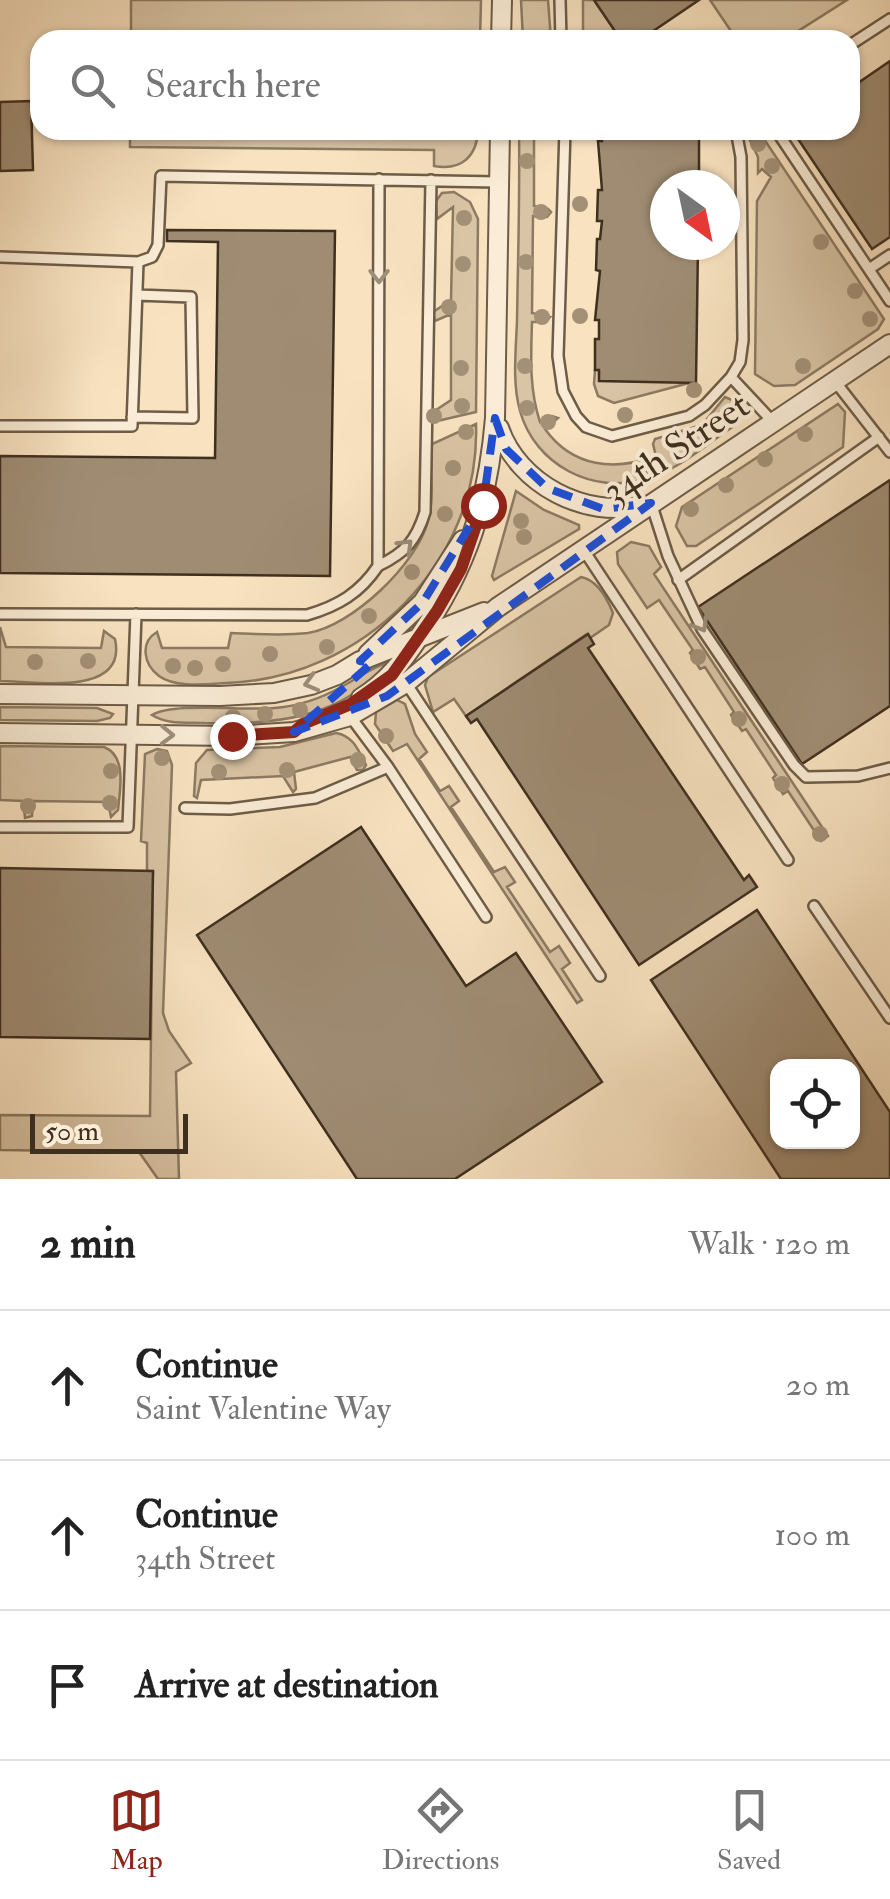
<!DOCTYPE html>
<html lang="en">
<head>
<meta charset="utf-8">
<style>
	body { margin:0; font-family:"IM FELL Double Pica",serif; background:#f6f6f6; color:#222 }
	.controls { position:absolute; right:30px; bottom:30px; display:grid; overflow:hidden; border-radius:20px; box-shadow:0 2px 8px #0004 }
	.controls button { width:90px; height:90px; display:grid; place-items:center; padding:0; border:0; border-bottom:2px solid #e0e0e0; background:#fff; color:#222; font:50px sans-serif }
	.compass { position:absolute; left:650px; top:170px; width:90px; height:90px; border-radius:50%; background:#fff; box-shadow:0 2px 8px #0004; rotate:147deg }
	.scale { position:absolute; left:30px; bottom:25px; width:158px; box-sizing:border-box; padding-left:10px; border:5px solid #3f2f1f; border-top:0; font-size:28px; line-height:35px; white-space:nowrap; color:#3f2f1f; -webkit-text-stroke:8px #faecd6; paint-order:stroke }
	.stop { position:absolute; width:30px; height:30px; margin:-22px; border:8px solid #8f2418; border-radius:50%; background:#fff }
	.stop.end { background:#8f2418; border-color:#fff; box-shadow:0 2px 10px #0008 }
	.list { margin:0; padding:0; list-style:none }
	h2 { display:flex; justify-content:space-between; align-items:center; height:130px; margin:0; padding:0 40px; font-size:42px }
	h2 small { font-size:32px; font-weight:400; color:#767676 }
	.list li { display:grid; grid-template-columns:65px 1fr auto; gap:30px; align-items:center; box-sizing:border-box; height:150px; padding:0 40px; border-top:2px solid #e0e0e0 }
	.list b { display:block; font-size:38px; white-space:nowrap }
	.list p { margin:0; font-size:32px; white-space:nowrap; color:#767676 }
	.list em { font-size:32px; font-style:normal; color:#767676 }
	.icon { flex:none; width:55px; height:55px; fill:none; stroke:currentColor; stroke-width:2; stroke-linecap:round; stroke-linejoin:round }
	.map { position:relative; flex:none; width:890px; height:1179px; overflow:hidden }
	.search { position:absolute; background:#fff; box-shadow:0 2px 8px #0004; left:30px; right:30px; top:30px; height:110px; display:flex; align-items:center; gap:25px; box-sizing:border-box; padding:0 35px; border-radius:30px; color:#767676; font-size:38px }
	.sheet { height:580px; background:#fff }
	nav { display:flex; justify-content:space-around; align-items:center; box-sizing:border-box; height:140px; border-top:2px solid #e0e0e0; background:#fff; font-size:28px; color:#767676 }
	nav a { display:grid; justify-items:center; gap:5px }
	nav .on { color:#8f2418 }
	.map>svg:first-child { display:block }
	.green { fill:#d9c4a5; stroke:#8c7a62; stroke-width:2.5 }
	.building { fill:#9f8c73; stroke:#3f2f1f; stroke-width:2.5; fill-rule:evenodd }
	.lines { fill:none; stroke-linecap:round; stroke-linejoin:round }
	.service-casing { stroke:#6d5c47; stroke-width:14 }
	.minor-casing { stroke:#6d5c47; stroke-width:22 }
	.service { stroke:#faecd6; stroke-width:9 }
	.minor { stroke:#faecd6; stroke-width:18 }
	.tree { fill:#a39076 }
	.oneway { stroke:#9c8e7a }
	.route { stroke:#8f2418; stroke-width:12 }
	.marked { fill:none; stroke:#1d4ed8; stroke-width:8; stroke-dasharray:20 12; stroke-linejoin:round }
	.labels { text-anchor:middle; dominant-baseline:central; stroke-width:8; stroke-linejoin:round; paint-order:stroke }
	.street-label { font-size:38px; fill:#3f2f1f; stroke:#faecd6 }
</style>
</head>
<body>
<div class="map">
<svg width="890" height="1179" viewBox="0 0 890 1179">
	<rect width="100%" height="100%" fill="#f8e2c0"/>
	<filter id="stains"><feTurbulence type="fractalNoise" baseFrequency=".002" numOctaves="4"/><feColorMatrix values="0 0 0 0 .2 0 0 0 0 .09 0 0 0 0 .02 0 0 0 .5 -.17"/></filter>
	<radialGradient id="worn" r=".72"><stop offset=".6" stop-color="#630" stop-opacity="0"/><stop offset="1" stop-color="#630" stop-opacity=".3"/></radialGradient>
	<path class="green" d="M131,0H481L480,40H131Z
		M521,0H548L551,40H523Z
		M583,0H594L621,40H583Z
		M710,0H847L784,40H737Z
		M130,130H478C477,156 462,171 434,166V150L130,147Z
		M519,130H534V206L548,209L551,212L547,217L533,216L532,313L550,317L545,322H532C531,356 529,389 540,422L552,416L558,418L545,429C573,468 615,471 656,456L653,444L655,439L702,425L725,397L732,400L739,410L737,424C709,442 679,470 646,479C593,495 535,465 520,411C512,383 516,350 517,320C518,257 520,193 519,130Z
		M745,130H758L884,319L878,329L795,385L774,386L755,374L757,201L771,177L762,169L758,173V157Z
		M454,192L470,202L478,219L476,412L433,422L430,414L451,400V314L435,321L433,312L451,300L453,207L437,219L436,201L442,193Z
		M595,370H599L693,382L614,403L598,396L594,384Z
		M838,404L845,412L843,447L696,546H687L676,526L682,507Z
		M476,424C481,563 362,679 226,683C207,684 175,688 159,676C143,664 140,642 157,632L162,648H228L231,633C256,634 283,636 308,633C352,626 417,564 428,521C435,496 429,469 432,444Z
		M516,491L544,510L579,525V529L494,580L492,576Z
		M631,542L649,546L661,567L654,574L828,836L821,841L788,791L783,794L773,778L776,775L746,729L742,731L731,715L734,712L705,667L700,669L690,653L693,650L659,600L647,608L618,564L617,552Z
		M581,577C597,580 607,598 613,613L609,625L590,638L587,634L466,716L454,699L433,712L425,685L428,677Z
		M0,627L6,647L101,648L104,631L115,639C128,698 34,681 0,681Z
		M388,663C342,719 273,725 205,723C187,722 167,725 152,715C174,702 244,711 275,708C298,706 320,699 341,687C357,679 371,667 388,663Z
		M397,700L405,704L415,734L427,752L419,759L440,791L449,786L459,801L451,807L494,872L505,867L515,882L507,887L550,952L559,946L570,963L562,969L582,1000L577,1003L407,744L393,751L375,724L376,712Z
		M0,707L97,708L113,714L110,718L97,721L0,720Z
		M336,733C353,736 358,749 366,765L363,770H357L350,757L294,772L296,789L293,792L283,776L201,780L197,798L194,796L196,763L207,750L280,747Z
		M0,746L104,747C127,756 120,789 118,810L111,817L108,802L33,801L32,816L25,818L23,801L0,800Z
		M157,749L167,751L172,765L163,1013L169,1031L191,1063L176,1072L179,1179H158L139,1152L0,1150V1115L150,1116L153,872L147,871V843L141,841L145,754Z"/>
	<path class="building" d="M594,0H699L640,40H621Z
		M890,61V237L872,249L792,130H850V79L855,85Z
		M31,101L33,170L0,171V102Z
		M603,130H699V185H665V245H698L696,383L599,381V370H595V339H599V320H595L600,271L596,270L597,239H600L602,221H597L598,190H602L598,141H602Z
		M167,230L335,231L330,576L0,573V456L215,458L218,242L167,241Z
		M890,480V706L802,764L698,607Z
		M588,634L594,644L588,648L744,880L749,875L757,887L639,965L477,719L471,723L466,716Z
		M361,827L466,986L516,953L602,1082L455,1179H357L197,935Z
		M0,868L153,871L150,1039L0,1037Z
		M757,910L890,1112V1179H781L651,980ZM778,1066H852V1142H778Z"/>
	<g class="lines">
		<g class="service-casing">
			<path id="service" d="M560,0L561,40
				M695,40L698,39
				M850,45L890,19
				M565,130L558,356L563,391L576,416L586,427L612,436L689,416L705,405L731,377L773,422
				M776,130L890,301
				M379,179L378,566C405,553 416,541 425,512L431,180
				M0,257L138,262
				M869,269L890,255
				M731,377L740,362L743,340L741,157L736,130
				M834,380L890,452
				M132,417L193,418L191,297L137,295
				M0,426H132L138,262L152,257L158,245L161,176L498,182
				M652,506L668,556L702,629L794,765L806,777L858,776L890,768
				M583,549L788,860
				M678,580L879,437
				M0,614L307,615C338,606 360,593 378,566
				M406,683L600,976
				M388,767L486,917
				M185,808L230,809L315,798L388,767L350,716
				M0,827H128L136,614
				M814,906L890,1018"/>
		</g>
		<g class="minor-casing">
			<path id="minor" d="M501,40L502,0
				M499,428C518,484 585,519 642,505
				M368,654L423,602L463,540
				M0,694L220,696L274,693L311,685L337,675L360,661L484,612
				M361,698C387,682 402,662 419,637C468,567 488,502 495,418L500,130
				M0,733L232,736L294,732L350,716L406,683L498,607L890,344"/>
		</g>
		<use href="#service" class="service"/>
		<use href="#minor" class="minor"/>
	</g>
	<g class="tree">
		<circle cx="758" cy="144" r="8"/>
		<circle cx="527" cy="161" r="8"/>
		<circle cx="772" cy="166" r="8"/>
		<circle cx="580" cy="204" r="8"/>
		<circle cx="541" cy="212" r="8"/>
		<circle cx="464" cy="218" r="8"/>
		<circle cx="821" cy="242" r="8"/>
		<circle cx="526" cy="262" r="8"/>
		<circle cx="463" cy="264" r="8"/>
		<circle cx="855" cy="291" r="8"/>
		<circle cx="449" cy="307" r="8"/>
		<circle cx="580" cy="316" r="8"/>
		<circle cx="542" cy="317" r="8"/>
		<circle cx="870" cy="319" r="8"/>
		<circle cx="525" cy="366" r="8"/>
		<circle cx="803" cy="366" r="8"/>
		<circle cx="461" cy="368" r="8"/>
		<circle cx="694" cy="390" r="8"/>
		<circle cx="462" cy="406" r="8"/>
		<circle cx="527" cy="408" r="8"/>
		<circle cx="625" cy="415" r="8"/>
		<circle cx="434" cy="416" r="8"/>
		<circle cx="548" cy="422" r="8"/>
		<circle cx="466" cy="432" r="8"/>
		<circle cx="805" cy="434" r="8"/>
		<circle cx="765" cy="459" r="8"/>
		<circle cx="453" cy="468" r="8"/>
		<circle cx="645" cy="468" r="8"/>
		<circle cx="726" cy="485" r="8"/>
		<circle cx="691" cy="509" r="8"/>
		<circle cx="445" cy="514" r="8"/>
		<circle cx="521" cy="521" r="8"/>
		<circle cx="524" cy="537" r="8"/>
		<circle cx="412" cy="572" r="8"/>
		<circle cx="369" cy="616" r="8"/>
		<circle cx="327" cy="647" r="8"/>
		<circle cx="270" cy="654" r="8"/>
		<circle cx="698" cy="657" r="8"/>
		<circle cx="88" cy="661" r="8"/>
		<circle cx="35" cy="662" r="8"/>
		<circle cx="223" cy="664" r="8"/>
		<circle cx="173" cy="666" r="8"/>
		<circle cx="195" cy="668" r="8"/>
		<circle cx="300" cy="710" r="8"/>
		<circle cx="265" cy="714" r="8"/>
		<circle cx="233" cy="717" r="8"/>
		<circle cx="739" cy="719" r="8"/>
		<circle cx="386" cy="736" r="8"/>
		<circle cx="162" cy="758" r="8"/>
		<circle cx="358" cy="760" r="8"/>
		<circle cx="287" cy="770" r="8"/>
		<circle cx="111" cy="771" r="8"/>
		<circle cx="219" cy="772" r="8"/>
		<circle cx="782" cy="784" r="8"/>
		<circle cx="110" cy="803" r="8"/>
		<circle cx="28" cy="806" r="8"/>
		<circle cx="820" cy="834" r="8"/>
	</g>
	<defs><path id="oneway-chevron" d="M-2-3.5L2.5 0L-2 3.5" fill="none" stroke-width="1.6" stroke-linecap="round" stroke-linejoin="round" transform="scale(2.5)"/></defs>
	<g class="oneway">
		<use href="#oneway-chevron" transform="translate(379 276) rotate(90)"/>
		<use href="#oneway-chevron" transform="translate(406 546) rotate(-45)"/>
		<use href="#oneway-chevron" transform="translate(701 625) rotate(60)"/>
		<use href="#oneway-chevron" transform="translate(311 683) rotate(164)"/>
		<use href="#oneway-chevron" transform="translate(167 735) rotate(1)"/>
	</g>
	<g class="lines">
		<path class="route" d="M232,736L294,732L303,724L351,704L392,675L437,611L461,569L483,505"/>
	</g>
	<path class="marked" d="M495,418L506,449L547,488L603,509L651,503L387,696L294,732L372,663L360,661L423,602L483,505Z"/>
	<g class="labels">
		<g class="street-label">
			<text transform="translate(676 448) rotate(-34)">34th Street</text>
		</g>
	</g>
	<rect width="100%" height="100%" filter="url(#stains)"/>
	<rect width="100%" height="100%" fill="url(#worn)"/>
</svg>
<div class="controls">
<button><svg class="icon" aria-label="locate" viewBox="0 0 24 24"><circle cx="12" cy="12" r="6"/><path d="M12 2v4M12 18v4M2 12h4M18 12h4"/></svg></button>
</div>
<svg class="compass" viewBox="-18 -18 36 36"><path d="M0-13l5 13h-10z" fill="#e53935"/><path d="M0 13l5-13h-10z" fill="#767676"/></svg>
<div class="scale">50 m</div>
<div class="stop" style="left:483px;top:505px"></div>
<div class="stop end" style="left:232px;top:736px"></div>
<div class="search"><svg class="icon" aria-label="search" viewBox="0 0 24 24"><circle cx="10" cy="10" r="6"/><path d="M15 15l6 6"/></svg>Search here</div>
</div>
<section class="sheet">
<h2>2 min<small>Walk · 120 m</small></h2>
<ul class="list">
<li><svg class="icon" aria-label="ahead" viewBox="0 0 24 24"><path d="M12 20V5M6 11l6-6 6 6"/></svg><div><b>Continue</b><p>Saint Valentine Way</p></div><em>20 m</em></li>
<li><svg class="icon" aria-label="ahead" viewBox="0 0 24 24"><path d="M12 20V5M6 11l6-6 6 6"/></svg><div><b>Continue</b><p>34th Street</p></div><em>100 m</em></li>
<li><svg class="icon" aria-label="arrive" viewBox="0 0 24 24"><path d="M6 21V4h12l-3 4 3 4H6"/></svg><div><b>Arrive at destination</b></div></li>
</ul>
</section>
<nav>
<a class="on"><svg class="icon" aria-label="map" viewBox="0 0 24 24"><path d="M3 6l6-2 6 2 6-2v14l-6 2-6-2-6 2zM9 4v14M15 6v14"/></svg>Map</a>
<a><svg class="icon" aria-label="directions" viewBox="0 0 24 24"><path d="M12 3l9 9-9 9-9-9zM9 14v-3h6M13 9l2 2-2 2"/></svg>Directions</a>
<a><svg class="icon" aria-label="saved" viewBox="0 0 24 24"><path d="M7 4h10v16l-5-4-5 4z"/></svg>Saved</a>
</nav>
</body>
</html>
